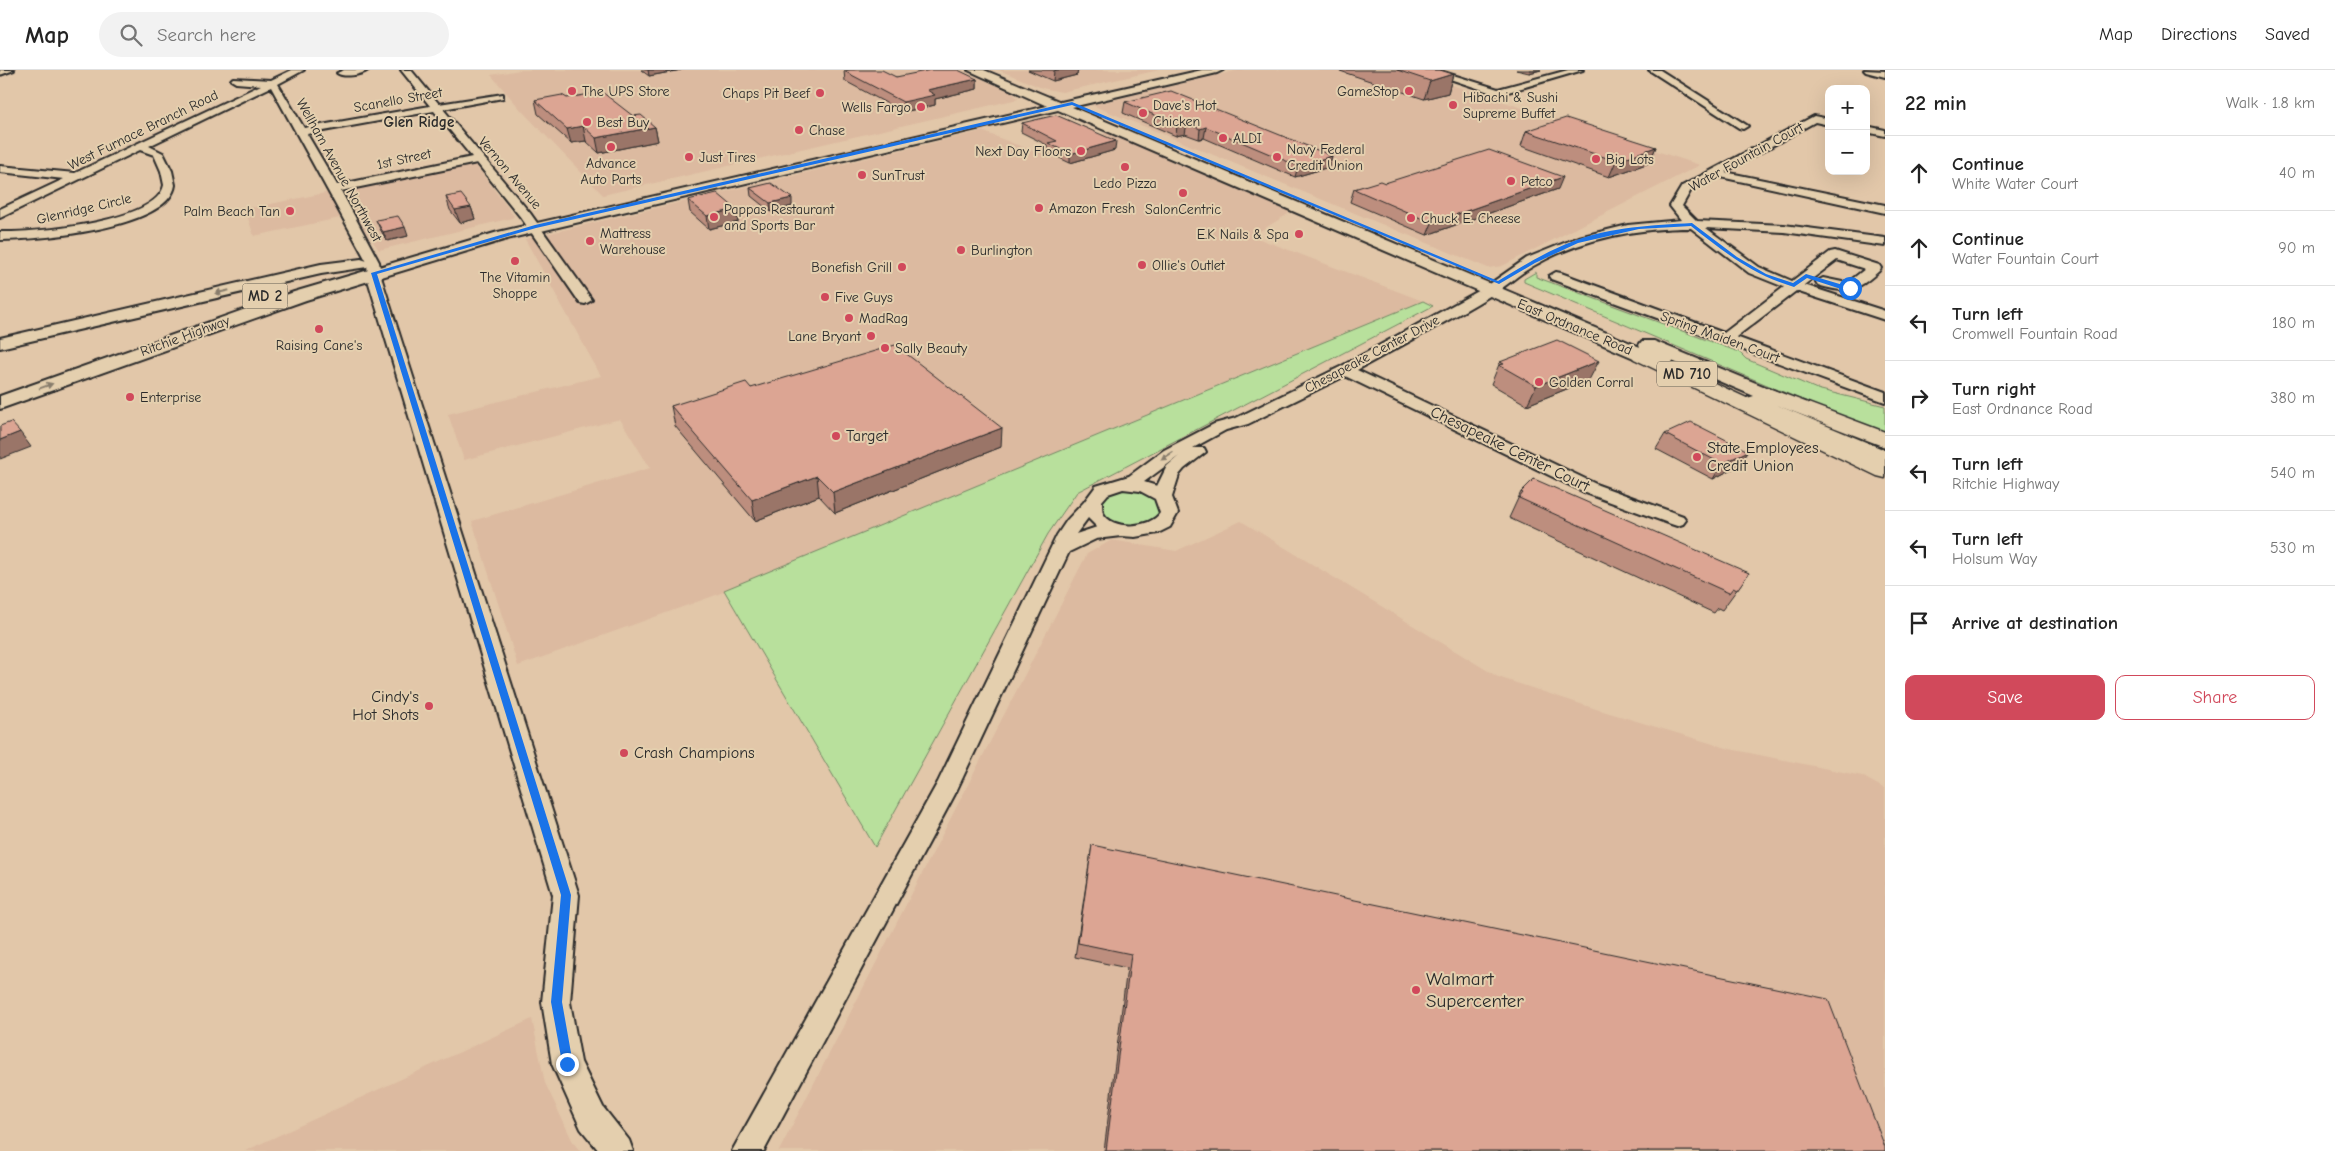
<!DOCTYPE html>
<html lang="en">
<head>
<meta charset="utf-8">
<style>
	body { margin:0; font-family:"Comic Neue",sans-serif; background:#f2f2f2; color:#222 }
	.controls { position:absolute; right:15px; top:15px; display:grid; overflow:hidden; border-radius:10px; box-shadow:0 5px 20px #0002 }
	.controls button { width:45px; height:45px; display:grid; place-items:center; padding:0; border:0; border-bottom:1px solid #e0e0e0; background:#fff; color:#222; font:25px sans-serif }
	.stop { position:absolute; width:15px; height:15px; margin:-11px; border:4px solid #1a73e8; border-radius:50%; background:#fff }
	.stop.end { background:#1a73e8; border-color:#fff; box-shadow:0 1px 5px #0008 }
	.list { margin:0; padding:0; list-style:none }
	h2 { display:flex; justify-content:space-between; align-items:center; height:65px; margin:0; padding:0 20px; font-size:21px }
	h2 small { font-size:16px; font-weight:400; color:#767676 }
	.list li { display:grid; grid-template-columns:32px 1fr auto; gap:15px; align-items:center; box-sizing:border-box; height:75px; padding:0 20px; border-top:1px solid #e0e0e0 }
	.list b { display:block; font-size:19px; white-space:nowrap }
	.list p { margin:0; font-size:16px; white-space:nowrap; color:#767676 }
	.list em { font-size:16px; font-style:normal; color:#767676 }
	.actions { display:flex; gap:10px; padding:15px 20px }
	.actions a { flex:1; padding:11px 0; border:1px solid #d1495b; border-radius:10px; text-align:center; font-size:18px; color:#d1495b }
	.actions .main { background:#d1495b; color:#fff }
	.icon { flex:none; width:28px; height:28px; fill:none; stroke:currentColor; stroke-width:2; stroke-linecap:round; stroke-linejoin:round }
	.map { position:relative; flex:none; width:1885px; height:1081px; overflow:hidden }
	header { display:flex; align-items:center; gap:30px; box-sizing:border-box; height:70px; padding:0 25px; background:#fff; border-bottom:1px solid #e0e0e0 }
	header strong { font-size:24px }
	nav { display:flex; gap:28px; margin-inline-start:auto; font-size:18px }
	.search { width:350px; height:45px; background:#f2f2f2; display:flex; align-items:center; gap:12px; box-sizing:border-box; padding:0 18px; border-radius:28px; color:#767676; font-size:19px }
	main { display:flex }
	aside { flex:1; background:#fff }
	.map>svg:first-child { display:block }
	.built { fill:#dcbaa0 }
	.green { fill:#b8e09c; stroke:#728664 }
	.lines { fill:none; stroke-linecap:round; stroke-linejoin:round }
	.minor-casing { stroke:#2b2b2b; stroke-width:4 }
	.major-casing { stroke:#2b2b2b; stroke-width:4 }
	.highway-casing { stroke:#2b2b2b; stroke-width:3 }
	.minor { fill:#e4cfae; fill-rule:evenodd }
	.major { fill:#e4cfae; fill-rule:evenodd }
	.highway { fill:#e4cfae; fill-rule:evenodd }
	.wall { fill:#bd8e7e; stroke:#2b2b2b }
	.shaded-wall { fill:#9a7467; stroke:#2b2b2b }
	.building { fill:#dca593; stroke:#2b2b2b }
	.oneway { fill:#887d6c }
	.route { fill:#1a73e8 }
	.poi-dot { fill:#d1495b; stroke:#e4cfae; stroke-width:2 }
	.labels { text-anchor:middle; dominant-baseline:central; stroke-width:4; stroke-linejoin:round; paint-order:stroke }
	.far-poi-label { font-size:14px; fill:#2b2b2b; stroke:#e4cfae; text-anchor:start }
	.far-street-label { font-size:14px; fill:#2b2b2b; stroke:#e4cfae }
	.far-neighbourhood-label { font-size:15px; font-weight:bold; fill:#2b2b2b; stroke:#e4cfae }
	.shield { fill:#e4cfae; stroke:#625c52; stroke-width:1 }
	.shield-label { font-size:15px; font-weight:bold; fill:#2b2b2b }
	.poi-label { font-size:16px; fill:#2b2b2b; stroke:#e4cfae; text-anchor:start }
	.street-label { font-size:16px; fill:#2b2b2b; stroke:#e4cfae }
	.near-poi-label { font-size:19px; fill:#2b2b2b; stroke:#e4cfae; text-anchor:start }
</style>
</head>
<body>
<header>
<strong>Map</strong>
<div class="search"><svg class="icon" aria-label="search" viewBox="0 0 24 24"><circle cx="10" cy="10" r="6"/><path d="M15 15l6 6"/></svg>Search here</div>
<nav><a>Map</a><a>Directions</a><a>Saved</a></nav>
</header>
<main>
<div class="map">
<svg width="1885" height="1081" viewBox="0 0 1885 1081">
	<rect width="100%" height="100%" fill="#e2c7a9"/>
	<filter id="ink" filterUnits="userSpaceOnUse"><feTurbulence type="fractalNoise" baseFrequency=".02" numOctaves="2"/><feDisplacementMap in="SourceGraphic" scale="10" xChannelSelector="R" yChannelSelector="G"/><feConvolveMatrix kernelMatrix="1 2 1 2 8 2 1 2 1" color-interpolation-filters="sRGB"/></filter>
	<g filter="url(#ink)">
		<path class="built" d="M520,0H962L1013,23L1018,29L603,125L522,41L491,5Z
			M999,0H1159L1062,22L1042,18Z
			M1239,0H1405L1700,95L1502,196L1488,198L1092,35Z
			M982,61L1035,82L1109,62L1289,139L1288,144L1252,166L1423,231L716,525L518,596L472,451L650,398L620,349L464,390L448,344L601,306L525,169Z
			M474,93L514,146L512,148L379,180L354,145L254,166L245,139Z
			M1241,451L1498,607L1596,639L1730,679L1862,706L1885,719V1081H779L1087,484L1112,470L1176,481Z
			M532,949L545,1013L573,1072L580,1081H245Z"/>
		<path class="green" d="M1536,202V207L1739,282L1746,289L1817,319L1885,336V362L1819,337L1524,212V209Z
			M1423,231L1433,236L1077,422L1048,464L875,777L724,520Z
			M1124,419C1140,420 1161,425 1160,444C1142,461 1118,461 1102,441V429L1107,424Z"/>
		<g class="lines">
			<g class="minor-casing">
				<path id="minor" d="M0,0H14L0,5Z
					M292,0H304L278,14L304,58L430,36L401,0H411L439,34L503,24V28L443,39L530,143L592,230L585,234L580,233L522,149L477,93L341,121L379,192L382,210L579,825L570,932L581,992L603,1037L629,1070L633,1081H599L581,1059L552,994L542,932L553,825L368,210L367,192L271,17L149,76L163,83L172,101L175,115C169,159 35,170 0,170V162C31,163 157,153 164,115L161,101L154,85L140,80L0,148V139L64,109L0,102V96L75,103L261,15L236,13L231,10L233,8L271,10ZM434,41L472,87L337,115L307,64Z
					M344,0H368C361,5 344,8 337,3Z
					M1423,0H1437L1498,19L1568,0H1583L1498,25Z
					M1649,0H1660L1748,56L1743,59L1739,58Z
					M1864,0L1885,1V7L1866,2Z
					M1814,46L1829,49V55L1815,52L1725,102L1885,135V143L1716,106L1691,120L1682,136L1697,151L1784,155L1885,168V176L1784,162L1706,158L1759,197L1792,211L1830,182L1835,181L1879,195L1881,198L1879,201C1855,222 1849,224 1818,215L1816,212L1823,208L1847,213L1865,199L1837,190L1804,215L1885,241V250L1796,221L1736,267L1885,322V332L1551,209L1549,206L1556,202L1561,203L1724,263L1784,217L1749,203L1691,158C1639,158 1583,168 1537,194C1521,202 1508,215 1493,224C1449,251 1402,275 1357,300L1598,415L1683,446L1686,450L1683,454L1677,456L1671,454L1586,423L1345,306L1248,354L1226,360L1193,378H1204L1206,382L1184,399L1179,405L1172,427L1178,443L1170,457L1158,463L1135,467L1121,466L1096,469L1069,482L955,724L764,1081H732L938,712L1057,465L1067,450L1084,432L1096,416L1129,406L1164,380L1214,354L1236,348L1340,297L1484,218L1527,188L1579,167L1628,155L1681,150L1670,136L1682,116ZM1179,386L1167,396L1157,416L1144,412ZM1123,419L1140,421L1155,429L1160,443C1151,458 1112,461 1103,443C1102,440 1102,434 1102,431L1108,424ZM1088,448L1097,457L1076,464Z
					M1866,56L1885,60V66L1866,62Z"/>
			</g>
			<g class="major-casing">
				<path id="major" d="M968,0H984L1061,32L1202,0H1223L1217,3L1072,37L1640,277L1639,275L1642,271H1654L1785,325L1788,329L1785,333L1777,335L1885,380V394L1747,336L1744,332L1747,328L1754,326L1672,291L1673,294L1671,298L1664,300L1657,298L1058,40L507,169L306,230L0,339V326L294,222L498,162L1047,36Z
					M361,189L367,191L369,194L367,197L321,204L0,278V268L321,194Z"/>
			</g>
			<g class="highway-casing">
				<path id="highway" d="M1641,279L1885,392V408L1877,406L1634,289L1631,285L1634,281Z
					M1768,318L1885,362V377L1760,329L1757,324L1760,319Z"/>
			</g>
			<use href="#minor" class="minor"/>
			<use href="#major" class="major"/>
			<use href="#highway" class="highway"/>
		</g>
		<path class="wall" d="M641,0H681L649,6Z
			M1028,0H1078L1077,5L1053,11Z
			M1337,0H1440L1453,4L1448,23L1424,29Z
			M1516,0H1541L1529,3Z
			M844,1L896,7L977,9V19L935,29V35L903,42L845,11Z
			M567,28L633,46L655,57L658,71L599,83L586,71L571,73L538,44L535,30Z
			M1125,32L1332,86L1329,97L1295,107L1204,68L1199,69L1185,64L1176,66L1123,43Z
			M1022,53L1115,80L1070,93L1047,82V75L1021,62Z
			M1526,61L1656,77L1649,93L1609,107L1521,76Z
			M1385,113L1558,119L1427,165L1350,132L1354,119Z
			M750,118L792,136L771,142L751,126Z
			M446,127L471,137L475,149L460,153L450,140Z
			M688,130L736,139L738,152L709,159L690,142Z
			M376,150L408,166L387,171L380,159Z
			M1500,292L1589,310L1527,335L1491,314Z
			M751,318L1001,377L835,443L819,426L755,451L675,356L671,336Z
			M1665,364L1738,396L1713,409L1656,379Z
			M1521,422L1749,503L1722,540L1718,538L1714,543L1509,448Z
			M1092,775L1885,1081H1104L1127,898L1075,887Z"/>
		<path class="shaded-wall" d="M648,0H681L649,6Z
			M1057,0H1078L1077,5L1053,11L1054,1Z
			M1530,0H1541L1529,3Z
			M1453,4L1448,23L1424,29L1430,11Z
			M977,9V19L935,29V35L903,42V32L927,20Z
			M1187,53L1185,64L1176,66L1177,55Z
			M583,56L586,71L571,73L567,59Z
			M655,57L658,71L599,83L596,68Z
			M1206,57L1204,68L1199,69L1200,59Z
			M1116,71L1115,80L1070,93V84Z
			M1656,77L1649,93L1609,107L1616,91Z
			M1332,86L1329,97L1295,107L1298,96Z
			M1563,107L1558,119L1427,165L1432,153Z
			M792,128V136L771,142L770,133Z
			M471,137L475,149L460,153L455,140Z
			M736,139L738,152L709,159L707,146Z
			M405,157L408,166L387,171L383,162Z
			M1599,291L1589,310L1527,335L1536,316Z
			M1002,358L1001,377L835,443L833,422Z
			M20,362L31,377L0,389V370Z
			M1748,381L1738,396L1713,409L1722,394Z
			M817,406L819,426L755,451L752,430Z"/>
		<path class="building" d="M850,0H882L896,7L931,0H958L977,9L927,20L935,25L903,32L844,1Z
			M1397,0H1440L1453,4L1430,11Z
			M1171,21L1332,86L1298,96L1206,57L1200,59L1187,53L1177,55L1125,32Z
			M602,22L633,46L641,45L655,57L596,68L583,56L567,59L535,30L562,25L567,28Z
			M1056,45L1116,71L1070,84L1048,73L1057,71L1022,53Z
			M1566,48L1656,77L1616,91L1526,61Z
			M1489,80L1563,107L1432,153L1354,119L1380,111L1385,113Z
			M771,113L792,128L770,133L750,118Z
			M717,123L736,139L707,146L688,130Z
			M461,124L471,137L455,140L446,127Z
			M398,146L405,157L383,162L376,150Z
			M1557,270L1599,291L1536,316L1499,295L1504,294L1500,292Z
			M895,275L1002,358L833,422L817,406L752,430L671,336L746,312L751,318Z
			M11,352L20,362L0,370V356Z
			M1691,352L1748,381L1722,394L1665,364Z
			M1534,409L1749,503L1737,520L1733,518L1729,523L1519,428L1523,423L1521,422Z
			M1092,775L1828,929L1885,1077V1081H1106L1131,884L1078,873Z"/>
		<defs><path id="oneway-solid" d="M-6-.8H1V-3.2L6.5 0L1 3.2V.8H-6Z" transform="scale(1.25)"/></defs>
		<g class="oneway">
			<use href="#oneway-solid" transform="translate(222 222) rotate(167)"/>
			<use href="#oneway-solid" transform="translate(46 316) rotate(-20)"/>
			<use href="#oneway-solid" transform="translate(1167 386) rotate(147)"/>
		</g>
	</g>
	<path class="route" d="M1072,32L1498,211C1523,196 1547,181 1574,171C1611,157 1653,155 1692,153L1737,187L1766,204L1793,213L1806,204L1853,218L1844,220L1807,208L1794,217C1753,205 1724,182 1691,156L1639,159L1578,173L1535,193L1499,214L1072,35L536,158L377,204L571,825L562,932L573,994L571,998L567,1000L563,998L551,932L561,825L371,203L535,155Z"/>
	<g class="poi-dot">
		<circle cx="572" cy="21" r="5"/>
		<circle cx="1409" cy="21" r="5"/>
		<circle cx="820" cy="23" r="5"/>
		<circle cx="1453" cy="35" r="5"/>
		<circle cx="921" cy="37" r="5"/>
		<circle cx="1143" cy="43" r="5"/>
		<circle cx="587" cy="52" r="5"/>
		<circle cx="799" cy="60" r="5"/>
		<circle cx="1223" cy="68" r="5"/>
		<circle cx="611" cy="77" r="5"/>
		<circle cx="1081" cy="81" r="5"/>
		<circle cx="689" cy="87" r="5"/>
		<circle cx="1277" cy="87" r="5"/>
		<circle cx="1596" cy="89" r="5"/>
		<circle cx="1125" cy="97" r="5"/>
		<circle cx="862" cy="105" r="5"/>
		<circle cx="1511" cy="111" r="5"/>
		<circle cx="1183" cy="123" r="5"/>
		<circle cx="1039" cy="138" r="5"/>
		<circle cx="290" cy="141" r="5"/>
		<circle cx="714" cy="147" r="5"/>
		<circle cx="1411" cy="148" r="5"/>
		<circle cx="1299" cy="164" r="5"/>
		<circle cx="590" cy="171" r="5"/>
		<circle cx="961" cy="180" r="5"/>
		<circle cx="515" cy="191" r="5"/>
		<circle cx="1142" cy="195" r="5"/>
		<circle cx="902" cy="197" r="5"/>
		<circle cx="825" cy="227" r="5"/>
		<circle cx="849" cy="248" r="5"/>
		<circle cx="319" cy="259" r="5"/>
		<circle cx="871" cy="266" r="5"/>
		<circle cx="885" cy="278" r="5"/>
		<circle cx="1539" cy="312" r="5"/>
		<circle cx="130" cy="327" r="5"/>
		<circle cx="836" cy="366" r="5"/>
		<circle cx="1697" cy="387" r="5"/>
		<circle cx="429" cy="636" r="5"/>
		<circle cx="624" cy="683" r="5"/>
		<circle cx="1416" cy="920" r="5"/>
	</g>
	<g class="labels">
		<g class="far-poi-label">
			<text x="582" y="21">The UPS Store</text>
			<text x="1399" y="21" text-anchor="end">GameStop</text>
			<text x="810" y="23" text-anchor="end">Chaps Pit Beef</text>
			<text x="1463" y="27">Hibachi &amp; Sushi<tspan x="1463" dy="16">Supreme Buffet</tspan></text>
			<text x="1153" y="35">Dave's Hot<tspan x="1153" dy="16">Chicken</tspan></text>
			<text x="911" y="37" text-anchor="end">Wells Fargo</text>
			<text x="597" y="52">Best Buy</text>
			<text x="809" y="60">Chase</text>
			<text x="1233" y="68">ALDI</text>
			<text x="1287" y="79">Navy Federal<tspan x="1287" dy="16">Credit Union</tspan></text>
			<text x="1071" y="81" text-anchor="end">Next Day Floors</text>
			<text x="699" y="87">Just Tires</text>
			<text x="1606" y="89">Big Lots</text>
			<text x="611" y="93" text-anchor="middle">Advance<tspan x="611" dy="16">Auto Parts</tspan></text>
			<text x="872" y="105">SunTrust</text>
			<text x="1521" y="111">Petco</text>
			<text x="1125" y="113" text-anchor="middle">Ledo Pizza</text>
			<text x="1049" y="138">Amazon Fresh</text>
			<text x="724" y="139">Pappas Restaurant<tspan x="724" dy="16">and Sports Bar</tspan></text>
			<text x="1183" y="139" text-anchor="middle">SalonCentric</text>
			<text x="280" y="141" text-anchor="end">Palm Beach Tan</text>
			<text x="1421" y="148">Chuck E. Cheese</text>
			<text x="600" y="163">Mattress<tspan x="600" dy="16">Warehouse</tspan></text>
			<text x="1289" y="164" text-anchor="end">E.K Nails &amp; Spa</text>
			<text x="971" y="180">Burlington</text>
			<text x="1152" y="195">Ollie's Outlet</text>
			<text x="892" y="197" text-anchor="end">Bonefish Grill</text>
			<text x="515" y="207" text-anchor="middle">The Vitamin<tspan x="515" dy="16">Shoppe</tspan></text>
			<text x="835" y="227">Five Guys</text>
			<text x="859" y="248">MadRag</text>
			<text x="861" y="266" text-anchor="end">Lane Bryant</text>
			<text x="319" y="275" text-anchor="middle">Raising Cane's</text>
			<text x="895" y="278">Sally Beauty</text>
			<text x="1549" y="312">Golden Corral</text>
			<text x="140" y="327">Enterprise</text>
		</g>
		<g class="far-street-label">
			<text transform="translate(398 30) rotate(-10)">Scanello Street</text>
			<text transform="translate(143 60) rotate(-26)">West Furnace Branch Road</text>
			<text transform="translate(1746 87) rotate(-29)">Water Fountain Court</text>
			<text transform="translate(404 89) rotate(-12)">1st Street</text>
			<text transform="translate(339 100) rotate(61)">Wellham Avenue Northwest</text>
			<text transform="translate(510 103) rotate(50)">Vernon Avenue</text>
			<text transform="translate(84 139) rotate(-13)">Glenridge Circle</text>
			<text transform="translate(1575 257) rotate(23)">East Ordnance Road</text>
			<text transform="translate(185 266) rotate(-20)">Ritchie Highway</text>
			<text transform="translate(1720 267) rotate(20)">Spring Maiden Court</text>
			<text transform="translate(1372 284) rotate(-28)">Chesapeake Center Drive</text>
		</g>
		<g class="far-neighbourhood-label">
			<text x="419" y="52">Glen Ridge</text>
		</g>
		<g class="shield">
			<rect x="242.5" y="213.5" width="45" height="25" rx="4"/>
			<rect x="1657" y="291.5" width="60" height="25" rx="4"/>
		</g>
		<g class="shield-label">
			<text x="265" y="226">MD 2</text>
			<text x="1687" y="304">MD 710</text>
		</g>
		<g class="poi-label">
			<text x="846" y="366">Target</text>
			<text x="1707" y="378">State Employees<tspan x="1707" dy="18">Credit Union</tspan></text>
			<text x="419" y="627" text-anchor="end">Cindy's<tspan x="419" dy="18">Hot Shots</tspan></text>
			<text x="634" y="683">Crash Champions</text>
		</g>
		<g class="street-label">
			<text transform="translate(1510 379) rotate(26)">Chesapeake Center Court</text>
		</g>
		<g class="near-poi-label">
			<text x="1426" y="909">Walmart<tspan x="1426" dy="22">Supercenter</tspan></text>
		</g>
	</g>
</svg>
<div class="controls">
<button>+</button>
<button>−</button>
</div>
<div class="stop" style="left:1850px;top:218px"></div>
<div class="stop end" style="left:567px;top:994px"></div>
</div>
<aside>
<h2>22 min<small>Walk · 1.8 km</small></h2>
<ul class="list">
<li><svg class="icon" aria-label="ahead" viewBox="0 0 24 24"><path d="M12 20V5M6 11l6-6 6 6"/></svg><div><b>Continue</b><p>White Water Court</p></div><em>40 m</em></li>
<li><svg class="icon" aria-label="ahead" viewBox="0 0 24 24"><path d="M12 20V5M6 11l6-6 6 6"/></svg><div><b>Continue</b><p>Water Fountain Court</p></div><em>90 m</em></li>
<li><svg class="icon" aria-label="left" viewBox="0 0 24 24"><path d="M17 20v-9H6M10 6l-5 5 5 5"/></svg><div><b>Turn left</b><p>Cromwell Fountain Road</p></div><em>180 m</em></li>
<li><svg class="icon" aria-label="right" viewBox="0 0 24 24"><path d="M7 20v-9h11M14 6l5 5-5 5"/></svg><div><b>Turn right</b><p>East Ordnance Road</p></div><em>380 m</em></li>
<li><svg class="icon" aria-label="left" viewBox="0 0 24 24"><path d="M17 20v-9H6M10 6l-5 5 5 5"/></svg><div><b>Turn left</b><p>Ritchie Highway</p></div><em>540 m</em></li>
<li><svg class="icon" aria-label="left" viewBox="0 0 24 24"><path d="M17 20v-9H6M10 6l-5 5 5 5"/></svg><div><b>Turn left</b><p>Holsum Way</p></div><em>530 m</em></li>
<li><svg class="icon" aria-label="arrive" viewBox="0 0 24 24"><path d="M6 21V4h12l-3 4 3 4H6"/></svg><div><b>Arrive at destination</b></div></li>
</ul>
<div class="actions"><a class="main">Save</a><a>Share</a></div>
</aside>
</main>
</body>
</html>
